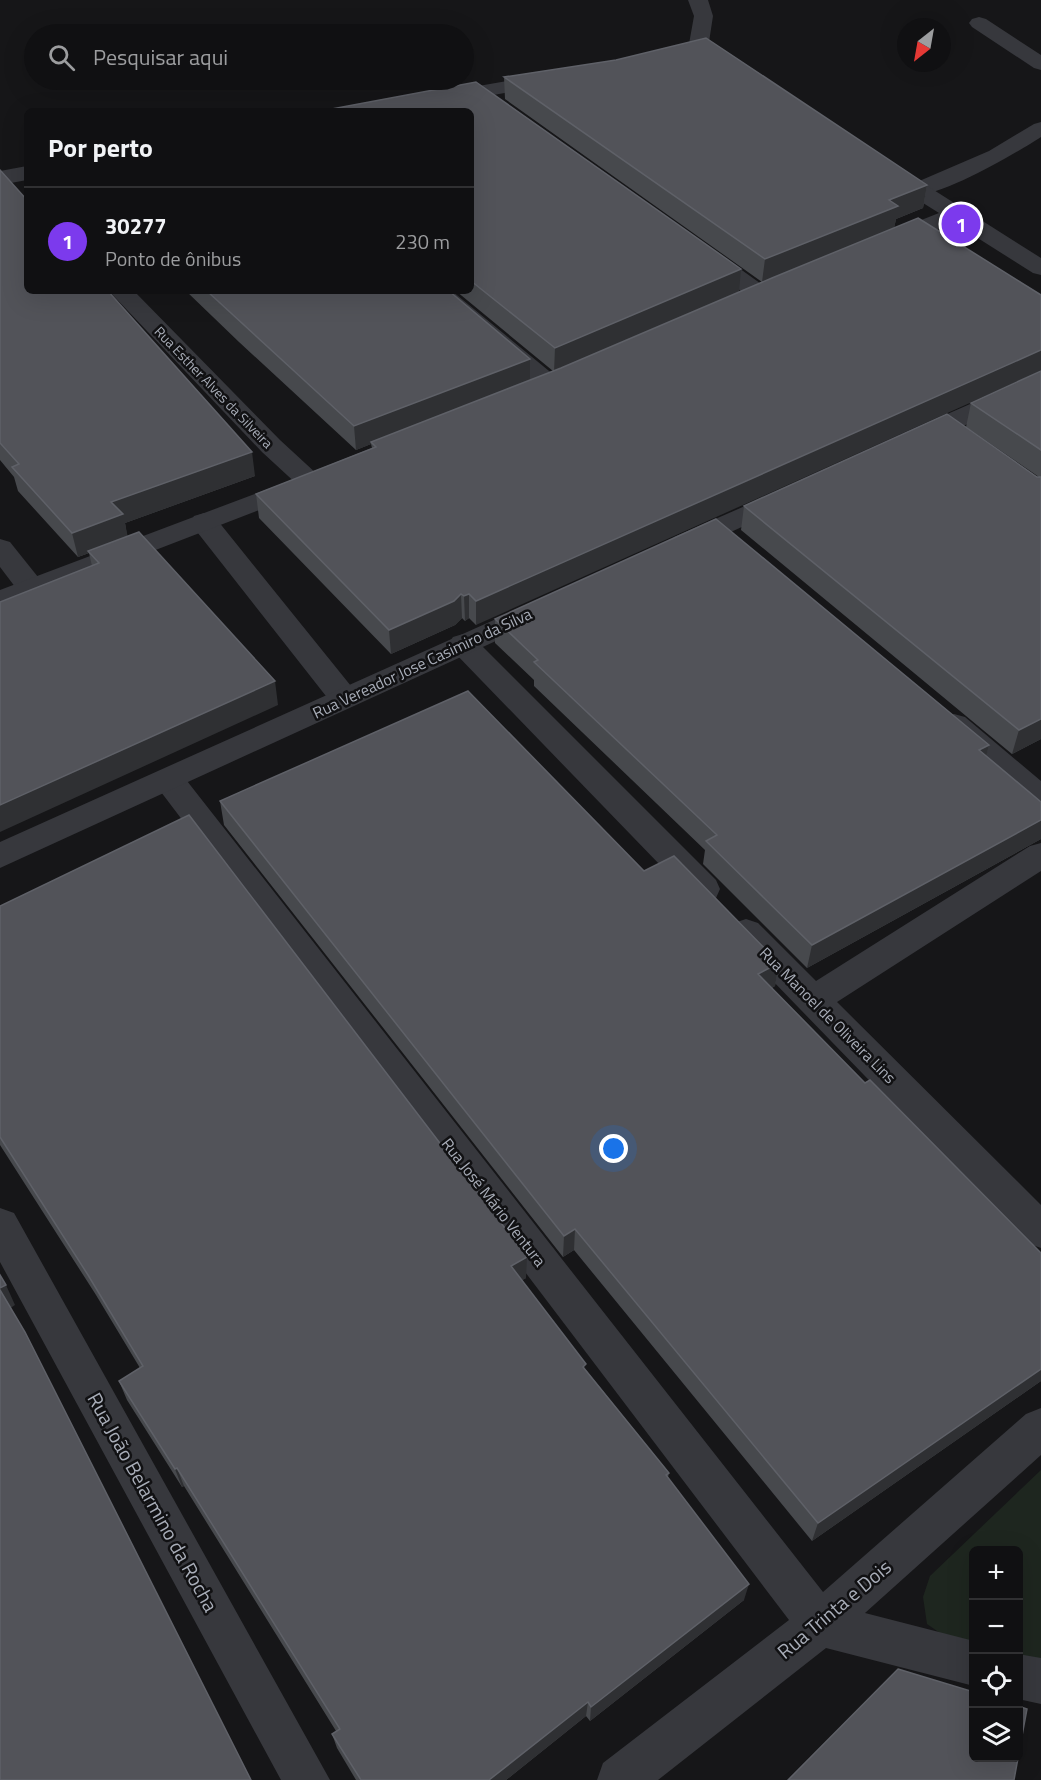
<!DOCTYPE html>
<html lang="pt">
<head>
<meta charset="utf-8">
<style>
	body { margin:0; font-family:"Titillium Web",sans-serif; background:#19191b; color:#f1f3f6 }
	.controls { position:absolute; right:18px; bottom:18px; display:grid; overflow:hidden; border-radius:9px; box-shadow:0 6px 24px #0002 }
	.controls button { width:54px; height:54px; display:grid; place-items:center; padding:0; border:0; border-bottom:2px solid #303032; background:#101012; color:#f1f3f6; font:30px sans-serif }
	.compass { position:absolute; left:897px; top:18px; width:54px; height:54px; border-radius:50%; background:#101012; box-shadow:0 6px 24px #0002; rotate:211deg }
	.you { position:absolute; left:614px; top:1149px; width:21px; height:21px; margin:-15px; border:4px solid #fff; border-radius:50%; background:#1a73e8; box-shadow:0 0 0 9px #1a73e833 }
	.badge { display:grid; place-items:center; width:39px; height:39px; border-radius:50%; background:#7c3aed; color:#fff; font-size:20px; font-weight:700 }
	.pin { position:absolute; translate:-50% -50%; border:3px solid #fff; box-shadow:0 2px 6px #0006 }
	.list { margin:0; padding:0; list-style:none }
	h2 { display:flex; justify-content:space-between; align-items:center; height:78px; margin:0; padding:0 24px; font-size:26px }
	h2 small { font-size:20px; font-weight:400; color:#9c9d9f }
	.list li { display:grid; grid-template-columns:39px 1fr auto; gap:18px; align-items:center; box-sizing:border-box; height:108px; padding:0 24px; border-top:2px solid #303032 }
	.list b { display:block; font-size:22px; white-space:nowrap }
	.list p { margin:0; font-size:20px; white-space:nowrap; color:#9c9d9f }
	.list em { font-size:20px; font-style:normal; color:#9c9d9f }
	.icon { flex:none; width:33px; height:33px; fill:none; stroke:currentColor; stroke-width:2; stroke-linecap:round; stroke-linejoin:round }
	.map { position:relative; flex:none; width:1041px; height:1780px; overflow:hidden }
	.search { position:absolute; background:#101012; box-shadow:0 6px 24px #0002; left:24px; top:24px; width:450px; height:66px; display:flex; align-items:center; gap:15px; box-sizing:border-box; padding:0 21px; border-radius:33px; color:#9c9d9f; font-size:22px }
	.panel { position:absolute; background:#101012; box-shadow:0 6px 24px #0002; left:24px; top:108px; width:450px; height:186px; border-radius:9px }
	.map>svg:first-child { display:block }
	.green { fill:#1e261f }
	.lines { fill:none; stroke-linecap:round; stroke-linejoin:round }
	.minor { fill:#37383d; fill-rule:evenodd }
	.tertiary { fill:#37383d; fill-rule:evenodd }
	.wall { fill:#47494d }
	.shaded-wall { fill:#2f3033 }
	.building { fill:#525359; stroke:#5f6168; stroke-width:1.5 }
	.labels { text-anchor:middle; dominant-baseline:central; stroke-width:5; stroke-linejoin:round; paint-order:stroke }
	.far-street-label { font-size:14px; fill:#a8adb8; stroke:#111113 }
	.street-label { font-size:16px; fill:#a8adb8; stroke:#111113 }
	.near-street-label { font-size:20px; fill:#a8adb8; stroke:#111113 }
</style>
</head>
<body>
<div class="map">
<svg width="1041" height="1780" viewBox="0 0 1041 1780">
	<rect width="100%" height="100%" fill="#161618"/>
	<path class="green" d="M1041,1470V1662L1019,1656L1018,1550H974L973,1646L950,1640L927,1624L923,1597L930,1576Z"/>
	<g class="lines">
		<path class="minor" d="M979,17L986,19L1041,55V70L1034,68L972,27L969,23L972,19Z
			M547,74L554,76L557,80L554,84L405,111H359L362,107L369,105Z
			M1041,122V137C1018,152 935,201 910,195L907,190L910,185L989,151L1034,124Z
			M27,166V180L0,185V171Z
			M703,246L711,248L768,289L772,294L768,299H752L695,258L691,253L695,248Z
			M109,291H134L280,440L318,475L322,481L318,487L309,489L300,487L262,452Z
			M426,291H452L560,380L564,385L560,390L551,393L542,390Z
			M204,513L214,516L355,691L359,698L355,705L344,708L333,705L194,528L190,522L194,516Z
			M0,539L10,542L42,582L46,589L42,596L32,598L22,596L0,567Z
			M463,634L473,637L716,880L720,889L716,898L704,902L692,898L453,651L448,644L453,637Z
			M954,714L965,717L1041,781V810L1030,806L943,733L939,725L943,717Z
			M169,769L180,772L823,1592L1026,1414L1041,1408V1455L865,1613L974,1641V1686L826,1648L658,1780H597L603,1763L789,1620L158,788L153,780L158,772Z
			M1041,843V871L837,1002L1041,1205V1248L1027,1243L734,941L729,932L734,923L746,919L758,923L816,981L1030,846Z
			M0,1208L14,1213L330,1780H281L0,1262Z
			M1018,1654L1041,1658V1704L1018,1699Z"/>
		<path class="tertiary" d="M688,0H708L713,16L709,42L740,63L743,67L740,71H726L692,48L689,44L694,16Z
			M888,164L896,166L1041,258V275L1033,273L954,223L897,246H881L878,241L881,236L939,213L880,176L877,171L880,166Z
			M1041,373V390L922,445L913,447L904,445L900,439L904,433Z
			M297,478L306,480L310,486L306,492L0,610V590Z
			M784,489L794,491L797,497L794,503L694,549L684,552L674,549L670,543L674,537Z
			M536,601L546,604L550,611L546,618L0,868V842Z"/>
	</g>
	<path class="wall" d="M504,77L927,185L923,208L896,219L894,228L476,625L469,618L465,621L462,618L455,625L391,654L259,518L256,494L372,448L371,444L356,450L239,342L186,291H449L530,359V380L553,371L456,291H471V111L739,292L762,282L505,99Z
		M0,170L255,476L125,523L127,536L278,705L92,566L89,553L78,557L18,491L14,477L0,460Z
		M1041,371V739L1012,754L741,530L744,506L1039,477L966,427L971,403Z
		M495,619L989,745L986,756L1041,802V839L807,968L703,864L705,850L534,686V680L495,643Z
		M220,801L644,871L779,963L775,986L772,988L865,1083L1041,1253V1381L812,1541L574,1250L563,1257L224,825Z
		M0,906L526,1278L522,1280L586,1370L669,1473L668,1477L744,1600L590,1721L586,1716L506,1780H356L337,1748L332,1734L336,1731L184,1486L182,1487L127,1400L119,1381L140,1368L96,1295L0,1145Z"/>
	<path class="shaded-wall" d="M927,185L923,208L896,219L894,229L762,282L765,259L889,200Z
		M741,269L739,292L554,372L555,348Z
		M1041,350V371L476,625V601Z
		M530,359V382L371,442V444L356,450L354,426Z
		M252,452L255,476L125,523L128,538L88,551L89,553L78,557L72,533L111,502Z
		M461,594L462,618L455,625L391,654L389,630Z
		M469,594V618L465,621L464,596Z
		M275,681L278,705L0,832V805Z
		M1041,719V739L1012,754L1019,730Z
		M989,745L983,769L979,750Z
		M1041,820V839L807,968L812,945Z
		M779,963L775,986L755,997L758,974Z
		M575,1229L574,1250L563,1257L564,1236Z
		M527,1257L526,1278L511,1287V1266Z
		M6,1285L15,1305L9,1309L0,1291V1288Z
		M1041,1369V1381L812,1541L818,1523Z
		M177,1468L184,1486L182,1487L175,1469Z
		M749,1584L744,1600L590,1721L591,1707Z
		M588,1702L586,1716L506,1780H489Z"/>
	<path class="building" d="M706,38L927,185L889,200L898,206L765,259L504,77L616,60Z
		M476,82L741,269L555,348L471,281V111H321Z
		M0,170L27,200V291H108L252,452L111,502L123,514L72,533L12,467L19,464L0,443Z
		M918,218L1041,295V350L476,601L469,594L464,596L461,594L454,601L389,630L256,494L376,447L371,442L561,368L772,278Z
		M207,291H449L530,359L354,426Z
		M1041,371V450L971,403Z
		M947,414L1037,477H1041V719L1019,730L744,506Z
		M716,519L989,745L979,750L1041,802V820L812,945L706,841L717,835L534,662L538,660L495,619Z
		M139,532L275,681L0,805V602L99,563L88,551Z
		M468,691L644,871L674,856L779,963L758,974L865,1083L870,1080L1041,1253V1369L818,1523L575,1229L564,1236L220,801Z
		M189,815L527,1257L511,1266L586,1364L583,1367L669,1473L666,1475L749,1584L591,1707L588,1702L489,1780H361L332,1734L340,1729L177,1468L175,1469L119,1381L143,1366L88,1275L0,1137V906Z
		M0,1275L6,1285L0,1288Z
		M0,1290L25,1332L251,1780H0Z
		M898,1669L974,1692V1758H1018L1014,1780H788Z
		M1018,1706L1027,1709L1018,1757Z"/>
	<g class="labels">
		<g class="far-street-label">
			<text transform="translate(214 387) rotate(46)">Rua Esther Alves da Silveira</text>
		</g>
		<g class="street-label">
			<text transform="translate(422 663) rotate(-25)">Rua Vereador Jose Casimiro da Silva</text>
			<text transform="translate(828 1015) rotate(45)">Rua Manoel de Oliveira Lins</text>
			<text transform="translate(494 1202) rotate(52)">Rua José Mário Ventura</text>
		</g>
		<g class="near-street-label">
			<text transform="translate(153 1502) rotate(61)">Rua João Belarmino da Rocha</text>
			<text transform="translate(834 1609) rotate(-40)">Rua Trinta e Dois</text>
		</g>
	</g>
</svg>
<div class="controls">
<button>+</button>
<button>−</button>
<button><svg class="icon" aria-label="locate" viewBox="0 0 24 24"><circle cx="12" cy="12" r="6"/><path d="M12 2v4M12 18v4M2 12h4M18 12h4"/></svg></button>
<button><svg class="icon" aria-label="layers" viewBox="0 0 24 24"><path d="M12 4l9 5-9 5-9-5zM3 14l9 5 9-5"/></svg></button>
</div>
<svg class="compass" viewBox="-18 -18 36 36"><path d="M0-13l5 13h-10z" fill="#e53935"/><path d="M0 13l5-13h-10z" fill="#9c9d9f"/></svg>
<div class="you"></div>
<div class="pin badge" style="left:961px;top:224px">1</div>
<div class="search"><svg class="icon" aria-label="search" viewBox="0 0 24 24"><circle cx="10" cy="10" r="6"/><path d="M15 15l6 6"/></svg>Pesquisar aqui</div>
<section class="panel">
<h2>Por perto<small></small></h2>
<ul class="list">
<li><span class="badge">1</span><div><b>30277</b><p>Ponto de ônibus</p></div><em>230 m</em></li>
</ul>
</section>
</div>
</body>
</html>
